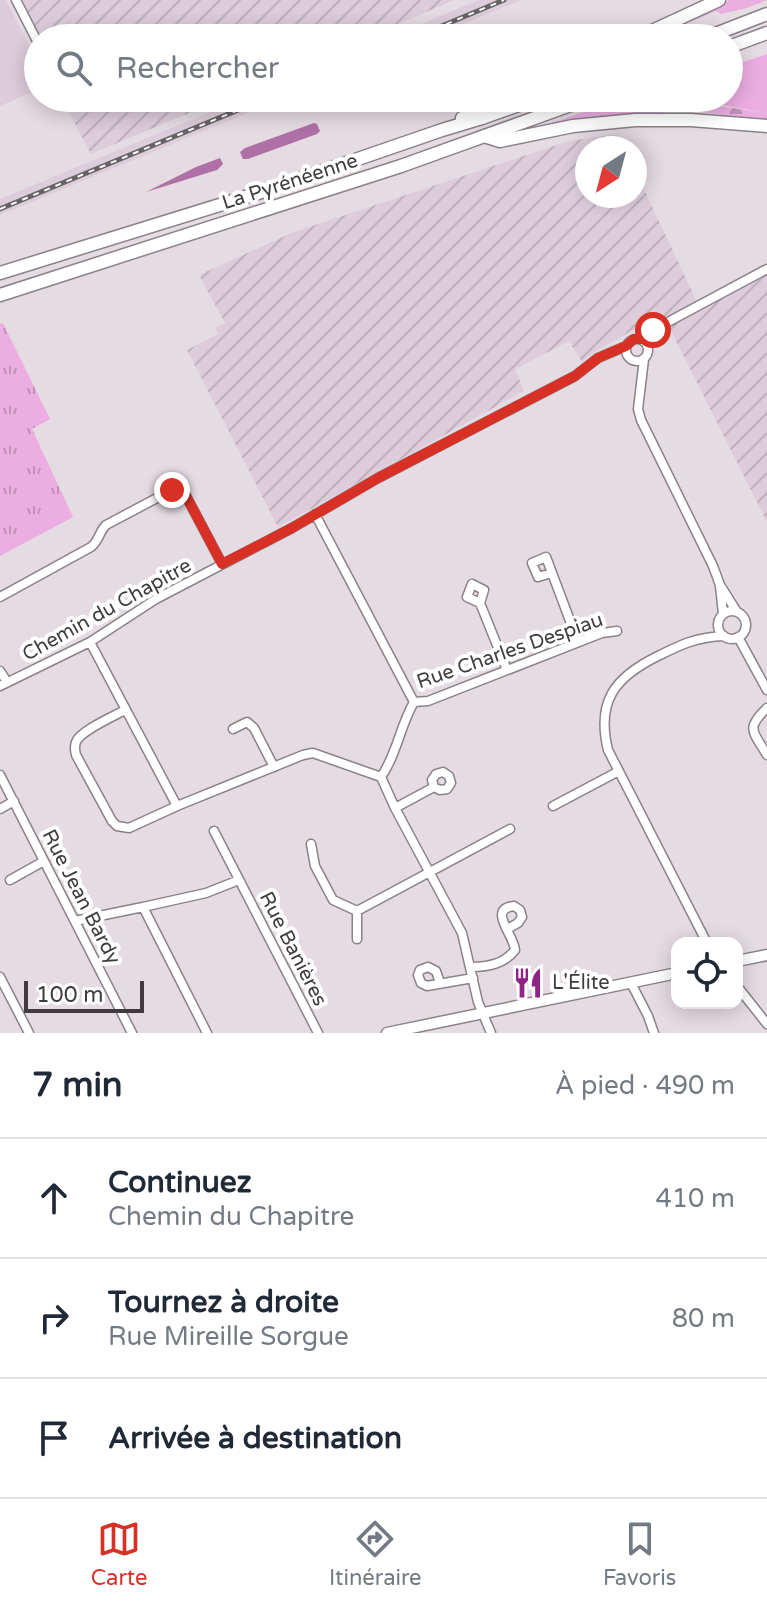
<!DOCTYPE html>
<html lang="fr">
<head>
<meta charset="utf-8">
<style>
	body { margin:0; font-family:"Varela Round",sans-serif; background:#f6f6f7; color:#1f2937 }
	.controls { position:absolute; right:24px; bottom:24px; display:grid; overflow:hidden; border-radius:16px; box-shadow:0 4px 20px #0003 }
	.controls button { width:72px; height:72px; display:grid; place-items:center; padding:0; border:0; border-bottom:2px solid #e0e1e3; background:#fff; color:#1f2937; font:40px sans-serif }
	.compass { position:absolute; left:575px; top:136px; width:72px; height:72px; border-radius:50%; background:#fff; box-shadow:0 4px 20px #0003; rotate:216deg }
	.scale { position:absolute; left:24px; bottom:20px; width:120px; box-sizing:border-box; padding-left:8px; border:4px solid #3f3b3e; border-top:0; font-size:22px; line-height:28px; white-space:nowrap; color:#3f3b3e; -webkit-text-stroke:6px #fff; paint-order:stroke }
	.stop { position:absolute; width:24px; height:24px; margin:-18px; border:6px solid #d93025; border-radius:50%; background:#fff }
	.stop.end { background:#d93025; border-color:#fff; box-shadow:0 2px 8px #0008 }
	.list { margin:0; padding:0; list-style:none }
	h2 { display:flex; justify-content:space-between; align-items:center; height:104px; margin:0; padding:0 32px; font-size:34px }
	h2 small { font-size:26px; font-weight:400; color:#747a83 }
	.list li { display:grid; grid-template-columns:52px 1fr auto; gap:24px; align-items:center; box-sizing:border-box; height:120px; padding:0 32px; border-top:2px solid #e0e1e3 }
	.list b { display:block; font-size:30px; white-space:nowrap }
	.list p { margin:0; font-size:26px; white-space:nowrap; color:#747a83 }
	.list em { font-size:26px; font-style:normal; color:#747a83 }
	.icon { flex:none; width:44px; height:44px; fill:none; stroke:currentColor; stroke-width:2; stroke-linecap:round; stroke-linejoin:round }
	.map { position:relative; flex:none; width:767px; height:1033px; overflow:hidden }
	.search { position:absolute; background:#fff; box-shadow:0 4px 20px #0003; left:24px; right:24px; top:24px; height:88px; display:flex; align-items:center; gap:20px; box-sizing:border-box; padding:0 28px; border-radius:44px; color:#747a83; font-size:30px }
	.sheet { height:464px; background:#fff }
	nav { display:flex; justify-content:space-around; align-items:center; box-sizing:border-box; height:112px; border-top:2px solid #e0e1e3; background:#fff; font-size:22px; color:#747a83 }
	nav a { display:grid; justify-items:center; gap:4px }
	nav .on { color:#d93025 }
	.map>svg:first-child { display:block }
	.built { fill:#ddcdda }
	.industrial { fill:url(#industrial-furrows) }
	.grass { fill:#ecade1 }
	.forest { fill:url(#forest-firs) }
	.park { fill:url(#park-tufts) }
	.water { fill:#ae70a5 }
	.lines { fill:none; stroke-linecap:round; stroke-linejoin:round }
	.minor-casing { stroke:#8a8289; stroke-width:11 }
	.major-casing { stroke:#8a8289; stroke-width:13 }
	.highway-casing { stroke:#8a8289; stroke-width:15 }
	.minor { stroke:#fff; stroke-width:8 }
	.major { stroke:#fff; stroke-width:10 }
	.highway { stroke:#fff; stroke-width:12 }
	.rail-casing { stroke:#676266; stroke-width:5 }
	.rail { stroke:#fff; stroke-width:2; stroke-dasharray:6; stroke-linecap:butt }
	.route { stroke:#d93025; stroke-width:10 }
	.labels { text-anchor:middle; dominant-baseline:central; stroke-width:8; stroke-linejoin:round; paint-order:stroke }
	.street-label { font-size:20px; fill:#3f3b3e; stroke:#fff }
	.poi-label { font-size:20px; fill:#3f3b3e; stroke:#fff; text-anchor:start }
</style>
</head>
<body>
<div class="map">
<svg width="767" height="1033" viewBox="0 0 767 1033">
	<defs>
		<pattern id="industrial-furrows" width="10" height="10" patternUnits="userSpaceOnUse" patternTransform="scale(2)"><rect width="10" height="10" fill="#ddcdda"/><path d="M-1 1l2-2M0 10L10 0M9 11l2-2" fill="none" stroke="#bfb1bc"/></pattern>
		<pattern id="forest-firs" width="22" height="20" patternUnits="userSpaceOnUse" patternTransform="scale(2)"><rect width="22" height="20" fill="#ecade1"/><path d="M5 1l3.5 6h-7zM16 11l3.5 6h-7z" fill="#c18eb8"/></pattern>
		<pattern id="park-tufts" width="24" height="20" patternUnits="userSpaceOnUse" patternTransform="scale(2)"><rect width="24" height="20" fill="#ecade1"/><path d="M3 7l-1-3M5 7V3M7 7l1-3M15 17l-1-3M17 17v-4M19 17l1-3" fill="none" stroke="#c18eb8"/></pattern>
	</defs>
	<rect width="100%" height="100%" fill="#e5dbe3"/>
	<path class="built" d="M0,0H6L38,62V79L32,92L0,106Z
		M479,0H521L429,38H388Z
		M244,98H284L0,215V199Z"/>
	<path class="industrial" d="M10,0H454L366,38H38V54Z
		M61,98H225L91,154Z
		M618,134L624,148H587V196H635V170L697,302L767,263V522L662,313L595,352L582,362L569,341L515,369L524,391L278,527L187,350L218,334L215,328L225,323L199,275L294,232L569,141Z"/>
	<path class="grass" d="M730,0H767L747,8L721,14L716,11L653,38H647Z
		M767,68V113L710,103L709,98H729V84Z
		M624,98H644L627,107V111L649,110L683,116L553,125L552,123Z"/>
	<path class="forest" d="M767,54V68L729,84V67Z
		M644,98H683L649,110L627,111V107Z
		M690,102L767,113V122L735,119L719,114L673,109L676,106Z"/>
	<path class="park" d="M3,323L50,419L32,429L73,517L0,556V324Z"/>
	<path class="water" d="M314,123L317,124L320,131L317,134L248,159H243L240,152L245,148Z
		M220,158L223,164L217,170L146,192L196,167Z"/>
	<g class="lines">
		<g class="minor-casing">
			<path id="minor" d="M16,0L38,43
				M626 350a11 11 0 1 1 22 0a11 11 0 1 1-22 0Z
				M641,339L653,330L767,269
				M644,359L638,409L641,420L713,566L720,585L737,612
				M315,514L414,702C400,726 397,754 381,777
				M551,573L538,577L532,563L546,557L578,642
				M720,586L723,614
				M0,597L91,547C99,541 99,532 106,525L172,490H181L185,494L222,564
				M480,603L467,597L472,584L484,590L480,603L507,670
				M718 625a14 14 0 1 1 28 0a14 14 0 1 1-28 0Z
				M738,637L767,690
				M90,642L177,806
				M0,671L7,682
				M0,686L90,642L156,599L292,528L378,478L575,376L598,358L626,346
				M414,702L428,701L602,633L617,631
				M767,708C745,729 753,731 767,755
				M125,710C114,716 80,731 76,742C74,748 75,750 76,755L112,821L117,826L129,828L177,806L303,755L313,753L381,777
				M233,729L247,722L254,728L274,767
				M0,775L132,1033
				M381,777L395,808L462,933L478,1002L491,1033
				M553,806L619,771
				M395,808L434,787L440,790L447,789L451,783L449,776L443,772L436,774L432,780L434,787
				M0,809L14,801
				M214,831L318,1033
				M311,844L315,866L333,900L357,911L510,829
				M10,880L44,861
				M143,907L206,893L239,880
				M357,911V939
				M75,921L143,907L207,1033
				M707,943L608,750C596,701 615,677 658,656C682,644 697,637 724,636
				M471,967C488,967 504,964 515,950C514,935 487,909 514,906L520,910L522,917L518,923L507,929
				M0,977L29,1033
				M440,983L436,971L428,967L420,970L418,975L421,983L427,986L473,978
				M631,983L648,1016L654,1033
				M737,986L767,1024"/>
		</g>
		<g class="major-casing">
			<path id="major" d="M737,961L767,955
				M387,1033L677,973"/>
		</g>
		<g class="highway-casing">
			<path id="highway" d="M637,38L719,0
				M705,38L767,14
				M729,47L767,33
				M462,118L506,98
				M484,136L500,141L573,126L635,120H691L767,126
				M0,273L268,190L442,130L482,118L539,98
				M0,295L401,166L590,98"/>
		</g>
		<use href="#minor" class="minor"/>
		<use href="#major" class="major"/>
		<use href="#highway" class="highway"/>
		<g class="rail-casing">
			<path id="rail" d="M413,38L504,0
				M0,209L267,98"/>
		</g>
		<use href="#rail" class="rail"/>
	</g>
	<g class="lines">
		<path class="route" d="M172,490H181L185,494L222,564L292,528L378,478L575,376L598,358L626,346L634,339H641L653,330"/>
	</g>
	<defs>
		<g id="restaurant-bare" transform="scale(2.4)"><path d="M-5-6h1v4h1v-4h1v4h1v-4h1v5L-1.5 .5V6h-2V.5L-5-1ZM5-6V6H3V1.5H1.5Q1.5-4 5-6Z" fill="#902385" stroke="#fff" stroke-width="2.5" paint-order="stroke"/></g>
	</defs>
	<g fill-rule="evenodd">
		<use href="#restaurant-bare" x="528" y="983"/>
	</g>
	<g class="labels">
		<g class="street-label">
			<text transform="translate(290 182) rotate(-18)">La Pyrénéenne</text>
			<text transform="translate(107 610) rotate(-29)">Chemin du Chapitre</text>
			<text transform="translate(510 651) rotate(-19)">Rue Charles Despiau</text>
			<text transform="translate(81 897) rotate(63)">Rue Jean Bardy</text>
			<text transform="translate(293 949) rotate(63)">Rue Banières</text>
		</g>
		<g class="poi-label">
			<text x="552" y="983">L'Élite</text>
		</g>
	</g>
</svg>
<div class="controls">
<button><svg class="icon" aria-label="locate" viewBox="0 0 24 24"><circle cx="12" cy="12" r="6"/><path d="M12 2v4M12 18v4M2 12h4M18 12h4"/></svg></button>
</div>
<svg class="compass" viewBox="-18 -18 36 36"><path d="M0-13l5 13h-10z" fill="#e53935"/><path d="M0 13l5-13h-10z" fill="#747a83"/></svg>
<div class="scale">100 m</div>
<div class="stop" style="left:653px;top:330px"></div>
<div class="stop end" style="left:172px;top:490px"></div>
<div class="search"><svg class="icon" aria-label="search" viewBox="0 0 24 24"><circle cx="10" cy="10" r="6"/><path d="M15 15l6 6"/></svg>Rechercher</div>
</div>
<section class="sheet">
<h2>7 min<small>À pied · 490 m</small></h2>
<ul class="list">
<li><svg class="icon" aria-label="ahead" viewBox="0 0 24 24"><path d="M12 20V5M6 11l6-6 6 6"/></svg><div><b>Continuez</b><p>Chemin du Chapitre</p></div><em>410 m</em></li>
<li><svg class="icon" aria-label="right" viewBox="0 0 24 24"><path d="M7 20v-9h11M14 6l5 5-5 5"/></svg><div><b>Tournez à droite</b><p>Rue Mireille Sorgue</p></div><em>80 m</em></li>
<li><svg class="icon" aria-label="arrive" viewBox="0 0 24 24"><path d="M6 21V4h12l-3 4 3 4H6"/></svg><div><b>Arrivée à destination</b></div></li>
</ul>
</section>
<nav>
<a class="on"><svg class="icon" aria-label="map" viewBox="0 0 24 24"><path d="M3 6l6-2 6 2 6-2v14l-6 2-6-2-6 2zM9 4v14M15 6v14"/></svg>Carte</a>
<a><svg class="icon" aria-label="directions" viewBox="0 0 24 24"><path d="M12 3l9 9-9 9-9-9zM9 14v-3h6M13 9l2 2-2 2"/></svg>Itinéraire</a>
<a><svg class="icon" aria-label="saved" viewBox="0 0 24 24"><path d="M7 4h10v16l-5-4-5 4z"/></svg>Favoris</a>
</nav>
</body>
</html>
